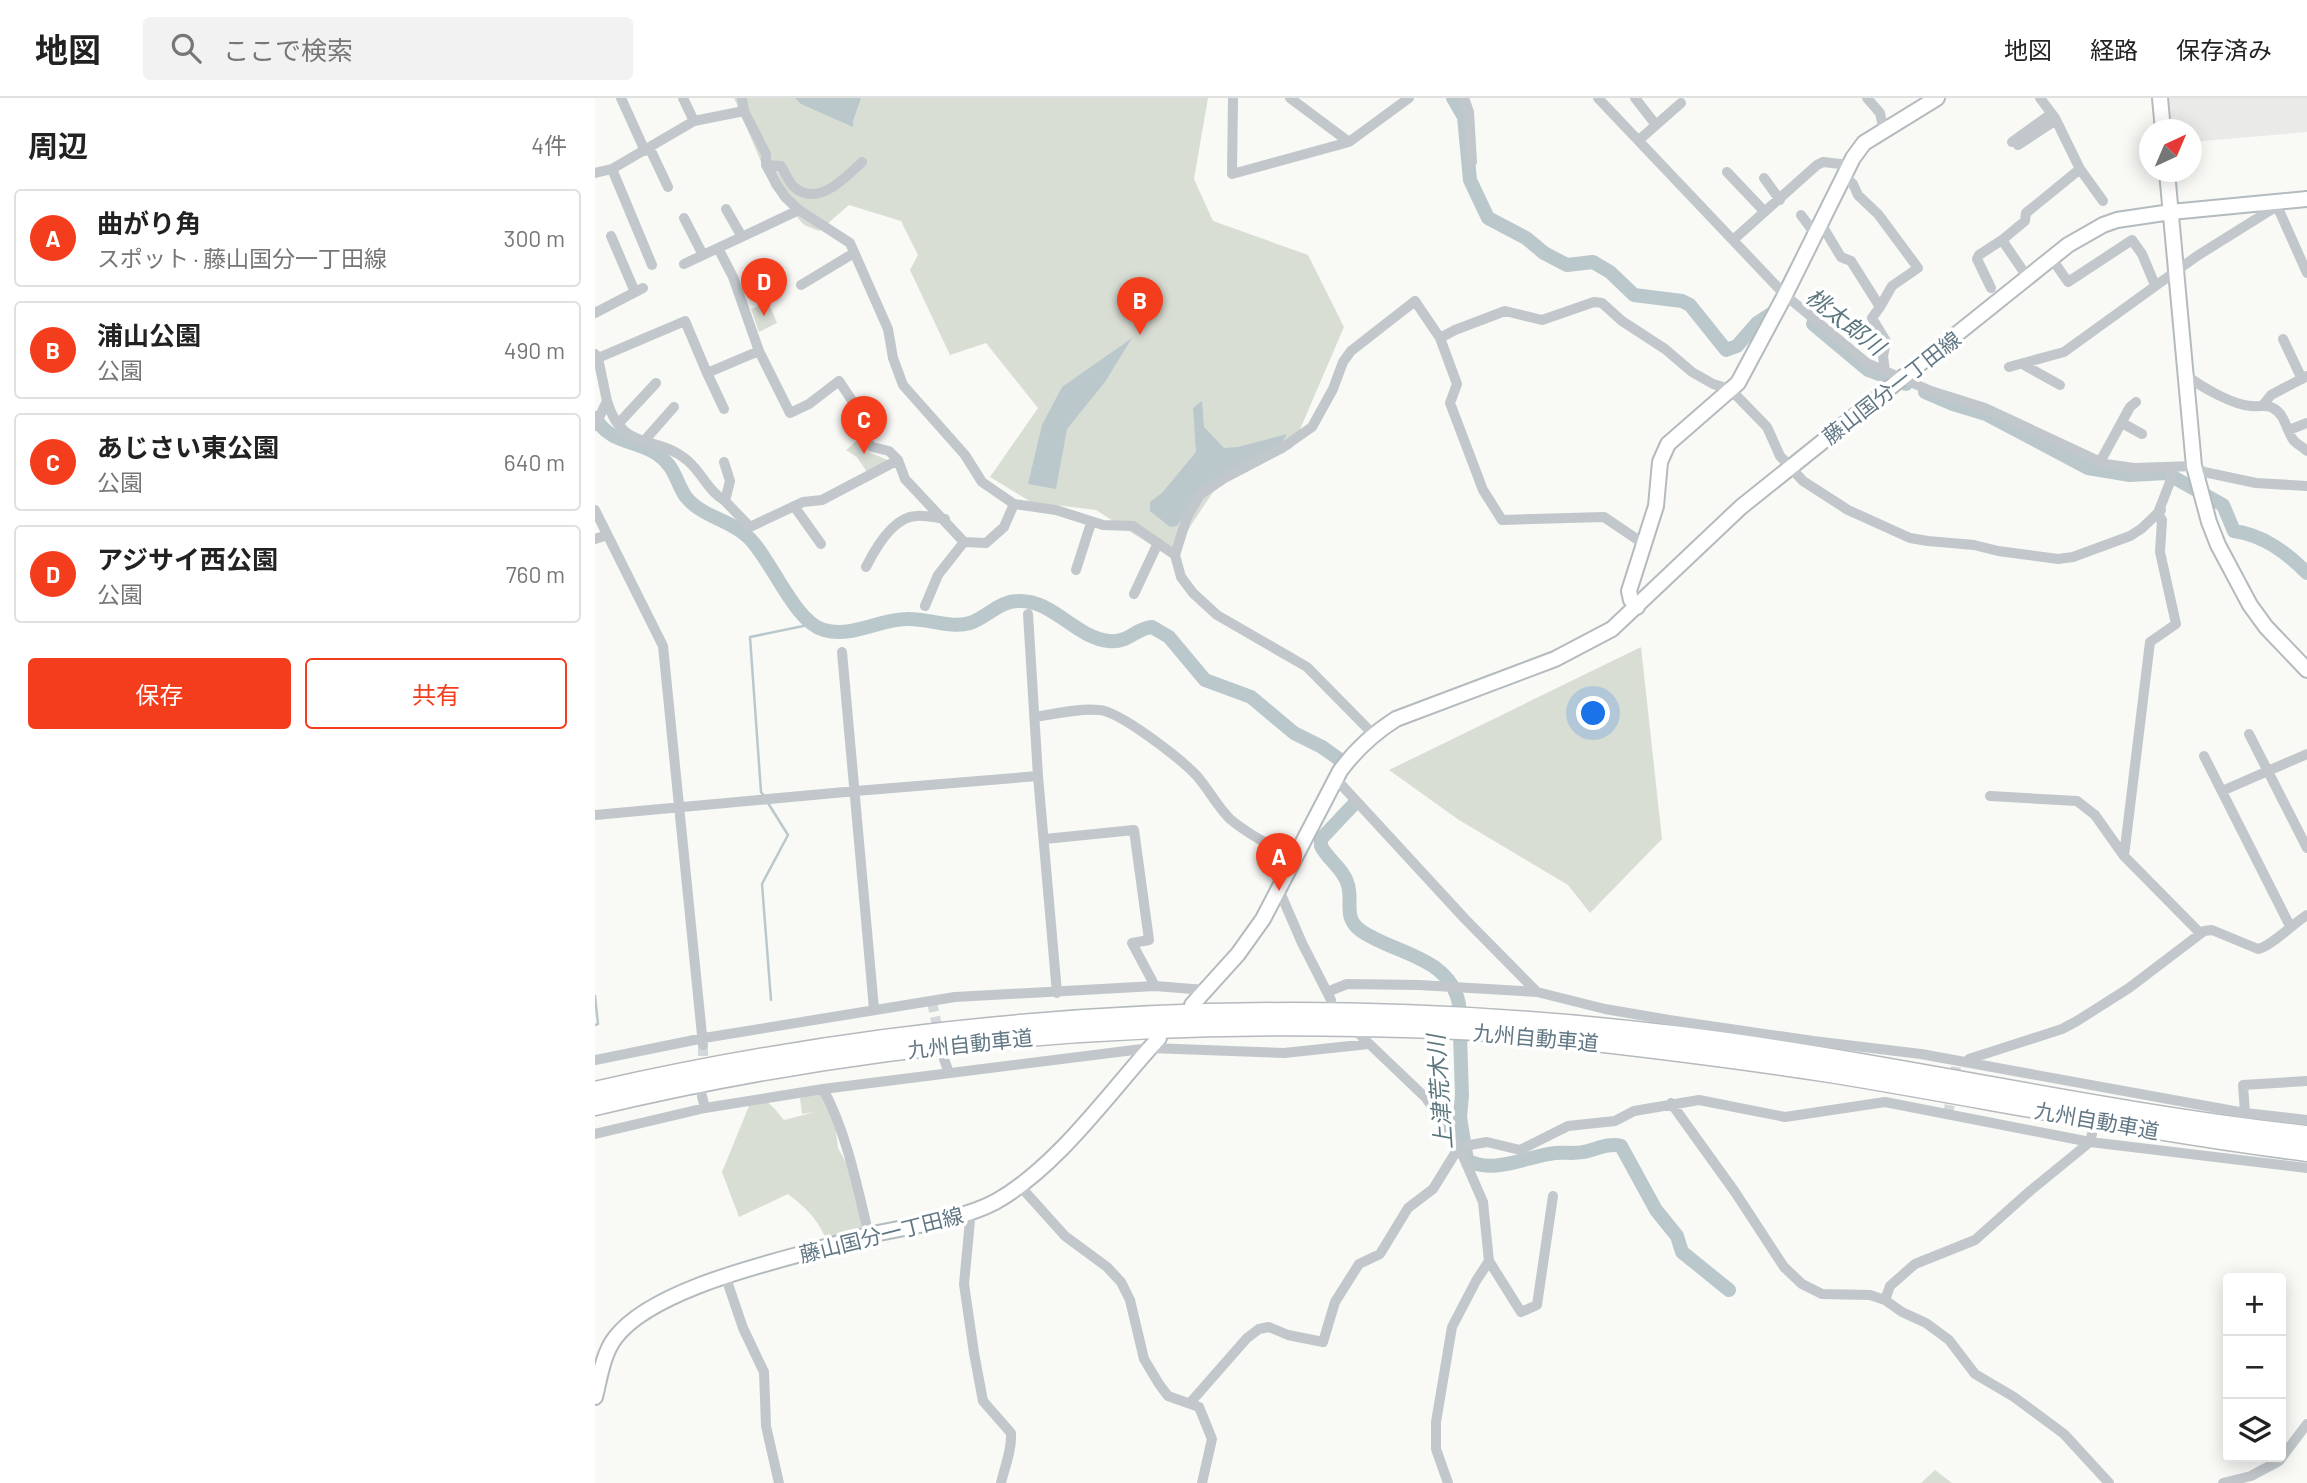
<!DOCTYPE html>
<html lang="ja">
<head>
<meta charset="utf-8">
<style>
	body { margin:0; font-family:Barlow,"Noto Sans JP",sans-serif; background:#f2f2f2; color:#222 }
	.controls { position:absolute; right:21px; bottom:21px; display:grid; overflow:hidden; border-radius:7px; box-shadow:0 4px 18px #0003 }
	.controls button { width:63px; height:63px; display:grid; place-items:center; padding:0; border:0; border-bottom:2px solid #e0e0e0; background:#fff; color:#222; font:35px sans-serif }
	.compass { position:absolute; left:1544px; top:21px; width:63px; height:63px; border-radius:50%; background:#fff; box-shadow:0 4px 18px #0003; rotate:44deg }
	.you { position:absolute; left:999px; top:616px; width:24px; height:24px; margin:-18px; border:5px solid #fff; border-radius:50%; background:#1a73e8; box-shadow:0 0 0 10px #1a73e833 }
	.badge { display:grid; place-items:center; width:46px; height:46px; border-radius:50%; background:#f33d1c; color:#fff; font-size:23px; font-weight:700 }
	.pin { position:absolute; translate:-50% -58px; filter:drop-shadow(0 2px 4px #0008) }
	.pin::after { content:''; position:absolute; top:37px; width:24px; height:21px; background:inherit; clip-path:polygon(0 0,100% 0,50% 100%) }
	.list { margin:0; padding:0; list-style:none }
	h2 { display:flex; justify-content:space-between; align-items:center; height:91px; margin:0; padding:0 28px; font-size:30px }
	h2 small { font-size:23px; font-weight:400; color:#767676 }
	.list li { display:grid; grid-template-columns:46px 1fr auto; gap:21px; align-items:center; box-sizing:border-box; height:98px; margin:0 14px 14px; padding:0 14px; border:2px solid #e0e0e0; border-radius:7px }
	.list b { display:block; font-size:26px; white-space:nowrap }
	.list p { margin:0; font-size:23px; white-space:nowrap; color:#767676 }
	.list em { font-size:23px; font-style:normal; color:#767676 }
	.actions { display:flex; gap:14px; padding:21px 28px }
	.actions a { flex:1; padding:16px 0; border:2px solid #f33d1c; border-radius:7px; text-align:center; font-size:24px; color:#f33d1c }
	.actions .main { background:#f33d1c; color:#fff }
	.icon { flex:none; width:38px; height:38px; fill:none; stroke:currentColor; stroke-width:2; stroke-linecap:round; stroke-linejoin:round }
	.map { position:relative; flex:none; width:1712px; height:1385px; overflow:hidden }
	header { display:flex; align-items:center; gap:42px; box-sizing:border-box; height:98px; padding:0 35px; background:#fff; border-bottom:2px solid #e0e0e0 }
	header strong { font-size:33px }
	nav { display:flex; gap:38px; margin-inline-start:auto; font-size:24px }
	.search { width:490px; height:63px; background:#f2f2f2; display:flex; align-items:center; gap:18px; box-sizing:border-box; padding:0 24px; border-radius:7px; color:#767676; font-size:26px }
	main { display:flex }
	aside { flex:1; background:#fff }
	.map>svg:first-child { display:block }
	.built { fill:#eaeae9 }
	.green { fill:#d9ded5 }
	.water { fill:#bac8cc }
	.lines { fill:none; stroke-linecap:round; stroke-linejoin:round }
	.stream { stroke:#bac8cc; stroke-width:2.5 }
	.river { stroke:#bac8cc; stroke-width:14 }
	.street-tunnel { stroke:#d3d8da; stroke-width:10; stroke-dasharray:10 5; stroke-linecap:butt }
	.secondary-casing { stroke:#b3bbbf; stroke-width:18 }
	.highway-casing { stroke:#b4babd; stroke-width:21 }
	.street { stroke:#c1c7ca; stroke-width:10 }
	.secondary { stroke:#fff; stroke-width:14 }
	.highway { stroke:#fff; stroke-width:18 }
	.labels { text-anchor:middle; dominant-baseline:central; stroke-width:7; stroke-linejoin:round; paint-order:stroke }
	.street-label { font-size:21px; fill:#617784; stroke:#fff }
	.water-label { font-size:23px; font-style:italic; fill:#5c777e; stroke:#fff }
</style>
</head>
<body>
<header>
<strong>地図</strong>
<div class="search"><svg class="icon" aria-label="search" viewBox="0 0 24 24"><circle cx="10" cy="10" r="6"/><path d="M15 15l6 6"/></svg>ここで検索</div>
<nav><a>地図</a><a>経路</a><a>保存済み</a></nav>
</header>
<main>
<aside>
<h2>周辺<small>4件</small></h2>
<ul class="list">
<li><span class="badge">A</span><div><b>曲がり角</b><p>スポット · 藤山国分一丁田線</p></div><em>300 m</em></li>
<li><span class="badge">B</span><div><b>浦山公園</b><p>公園</p></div><em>490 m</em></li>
<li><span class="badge">C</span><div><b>あじさい東公園</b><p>公園</p></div><em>640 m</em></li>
<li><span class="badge">D</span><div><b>アジサイ西公園</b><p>公園</p></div><em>760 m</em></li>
</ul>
<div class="actions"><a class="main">保存</a><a>共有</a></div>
</aside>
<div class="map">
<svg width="1712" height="1385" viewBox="0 0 1712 1385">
	<rect width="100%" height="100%" fill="#f9f9f6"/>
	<path class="built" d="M1574,0H1712V34L1597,44L1596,32L1577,31Z"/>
	<path class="green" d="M139,0H613L599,81L618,123L713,157L749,229L697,350L620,391L575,459L501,412L436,404L395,379L443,310L391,245L355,257L315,172L323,157L306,123L254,107L224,133L209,127L177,90Z
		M173,204L182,225L164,234L156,211Z
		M264,341L274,354L295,363L272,374L262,359L251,352Z
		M1046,549L1067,741L995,815L973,787L864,722L794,672Z
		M228,991L238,1010L243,1050L260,1081L274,1137L235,1148C221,1120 217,1115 193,1096L144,1119L127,1074L154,1008C174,998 176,1007 189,1022L220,1014L207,1016L205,1000Z
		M1340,1372L1357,1385H1326Z"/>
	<path class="water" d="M200,0H266L258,23V29L206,6Z
		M537,240L510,284L472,331L461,391L433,386L447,327L467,289Z
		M607,303L609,329L629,350L643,349L692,336L686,347L602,396L582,428L575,429L555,413V404L567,395L601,354L598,310Z"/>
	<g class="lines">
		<path class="stream" d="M170,699L166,694L155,539L218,526
			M173,705L193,737L167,786L176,902
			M0,898L3,926L0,927"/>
		<path class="river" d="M858,0L869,19L875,82L893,120L931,140L949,155L972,167L998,164L1015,174L1039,197L1087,203L1095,207L1131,252L1142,248L1162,225L1185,210
			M1218,226L1273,272L1311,286
			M1330,294L1358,306L1391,316L1493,370L1535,377L1571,375L1628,407L1639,433C1668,437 1691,454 1712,475
			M0,320C17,347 40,341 62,356C81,369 80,383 91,399C107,419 136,422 153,439C176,460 199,524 229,532C258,540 284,521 312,521C332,520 356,531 375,525C392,519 405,503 423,503C457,501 481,540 514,543C534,545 541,530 557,529L574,539L610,582L656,599L699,635L727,649L748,664
			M759,706L726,741V748C733,762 749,771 753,787C758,804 748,819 765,832C798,856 855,858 864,906L867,997L865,1019L872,1062C897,1077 933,1058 960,1055C969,1054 978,1056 988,1054C1000,1052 1014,1044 1026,1048L1061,1112L1082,1138L1087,1154L1134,1192"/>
		<path class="street-tunnel" d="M337,904L344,937
			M108,973V947
			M1353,1017L1361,969"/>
		<g class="secondary-casing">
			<path id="secondary" d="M1565,0L1568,32
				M1572,74L1599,368L1614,424L1623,447L1655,507L1671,529L1712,572
				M1042,509L1036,502L1034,493L1061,408L1065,364L1073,346L1143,285L1190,197L1258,60L1269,45L1342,0
				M597,907L643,856L668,821L745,673C761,651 779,635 801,621L960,561L1017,531L1146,409L1473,147L1508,127L1522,122L1576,114L1712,101
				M0,1299C5,1279 8,1256 20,1240C53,1196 154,1170 206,1156C230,1149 254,1142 278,1136C315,1128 366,1122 400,1104C463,1069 515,993 564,940"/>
		</g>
		<g class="highway-casing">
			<path id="highway" d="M0,993C360,911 720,893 1086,938C1296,964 1502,1014 1712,1037
				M0,1008C251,948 508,923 766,929C836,930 905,933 974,941C1063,951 1152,962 1241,976C1398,1002 1554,1034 1712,1054"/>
		</g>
		<path class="street" d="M26,0L50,53
			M88,0L99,23
			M147,0L149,13L171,56V67L181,85L190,99L204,112L255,145L293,231L298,260L308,287L370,357L387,384L419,406L461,412L508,427L538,428L580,457
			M638,0L637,76L754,44L695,0
			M869,0L874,14L877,64
			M1003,0L1190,197L1272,265L1336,293L1390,310L1510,366L1539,370L1599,368L1609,374L1661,385L1712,388
			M1040,0L1061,27L1044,42
			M1272,0L1285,15L1289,33
			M1445,0L1460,20L1485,71L1508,103
			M1061,27L1086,5
			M754,44L814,0
			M1417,44L1456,16
			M1423,47L1461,22
			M55,51L73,89
			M171,67L186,68C190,74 193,83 198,88C222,111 251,79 267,64
			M17,71L57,167
			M1132,74L1169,113
			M0,75L17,71L99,23L149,13
			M1169,80L1185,102
			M1683,104L1682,108L1712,175
			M131,111L147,139
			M204,112L123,150L138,179L164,253L195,315L214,306L244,283L264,313L270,341L277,349L294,353L303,362L310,381L369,444L391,445L409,429L419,406
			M1206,117L1220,136
			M89,120L108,157
			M1225,124L1246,159L1256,163L1285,209L1297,188L1323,170L1283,116L1263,97L1258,86L1249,78
			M16,138L40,194
			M1138,142L1222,67L1228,64L1254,67
			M1407,142L1430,123L1431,115L1485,71
			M1457,161L1473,184L1537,142L1547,156L1560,187
			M89,166L123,150
			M206,187L259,155
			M1396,190L1382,161L1384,157L1407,142L1433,180
			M1285,209L1277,220L1291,243L1288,258L1290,273
			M0,215L48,190
			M1688,241L1707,281
			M3,260L90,223L112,275L164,253
			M1429,267L1465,287
			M1414,269L1469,254L1602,158L1682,108
			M112,275L129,311
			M1591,277C1606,289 1638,307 1656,308C1664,309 1671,306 1678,310C1691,317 1691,333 1699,343C1702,346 1708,349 1712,353
			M12,303C28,356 61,335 93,363C107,375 113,393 130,403
			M1668,307L1676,297L1712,278
			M1527,325L1547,336
			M23,326L61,285
			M0,328L12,303L3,260L0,256
			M1694,332L1712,325
			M49,343L79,309
			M129,364L135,383L130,403L155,429L208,404L227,402L303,362
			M1505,364L1535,309L1541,304
			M199,408L226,446
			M0,412L68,548L108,947
			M0,441L12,437
			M1049,446L1009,419L907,422L888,392L855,305L862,286L845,240L860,232L910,213L947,222L999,204L1007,205L1027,223L1070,251L1097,274L1118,286L1135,291L1172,329L1185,358L1208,383L1253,412L1315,440L1333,443L1379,447L1403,453L1463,461L1478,459L1535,438L1546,431L1566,412
			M271,469C280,451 298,419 321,418C330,417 341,420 350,421
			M481,472L496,425
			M539,496L563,445
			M330,508L343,477L369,444
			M433,516L443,678L462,895
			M247,554L279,911
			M440,619C460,616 484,610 504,612C525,613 587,662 602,678C614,692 622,708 635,721C654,737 678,749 700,760
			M778,636L712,569L622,517L598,495L586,479L580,457L592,419L605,397L631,379L687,350L717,329L738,291L748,264L756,253L820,203L845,240
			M1654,636L1712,750
			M1609,658L1695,828
			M741,681L870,821L942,894
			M1627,693L1712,656
			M1395,698L1482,703L1500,717L1529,758L1605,835
			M0,717L261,693L443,678
			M450,741L539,732L554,842L537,845L560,888
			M1529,758L1555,544L1581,526L1565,454L1567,422L1563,415L1575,384L1577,370
			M684,792L707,845L736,902
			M732,894L752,886L824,887L942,894L1010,911L1074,922L1218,943L1326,956L1650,1015L1712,1022
			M765,937L831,1000L864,1049L888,1104L894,1163L926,1214L942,1207L958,1098
			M349,961L354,975
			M1374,961L1467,931L1482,923L1534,890L1609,833L1617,832L1663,851C1675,849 1699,825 1712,817
			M0,962L109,940L360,899L560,888L610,892
			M228,991C252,1035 262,1089 274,1137
			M107,998L110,1010
			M1076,1005L1140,1094L1189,1169L1207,1186L1227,1196L1275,1197L1290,1202L1307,1214L1331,1225L1354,1242L1380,1276L1419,1299L1469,1336L1514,1385
			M1650,1015L1648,987L1712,983
			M0,1036L110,1010L228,991L555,950L689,955L774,946
			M425,1088L470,1138L512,1169L526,1184L535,1202L549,1261L564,1286L573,1298L604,1309L617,1341L607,1385
			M376,1112L369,1186L379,1255L388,1303L416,1335C417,1352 410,1368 406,1385
			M130,1177L148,1230L169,1274L171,1328L184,1385
			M1290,1202L1295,1188L1320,1166L1380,1142L1435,1093L1495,1044L1497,1036
			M595,1305L652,1240L664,1231L674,1229L693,1237L728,1244L740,1204L764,1166L785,1156L813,1110L838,1091L864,1049L892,1044L925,1052L973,1028L1020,1023L1039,1013L1104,1002L1190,1019L1290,1004L1495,1044L1712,1070
			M853,1385L841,1351V1324L857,1229L881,1183L894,1163
			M1628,1385L1656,1378L1684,1363L1712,1326"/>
		<use href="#secondary" class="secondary"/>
		<use href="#highway" class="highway"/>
	</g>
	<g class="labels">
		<g class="street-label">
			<text transform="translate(1296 289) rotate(-38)">藤山国分一丁田線</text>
			<text transform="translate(941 939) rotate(5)">九州自動車道</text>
			<text transform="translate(375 945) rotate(-6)">九州自動車道</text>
			<text transform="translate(1502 1022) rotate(10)">九州自動車道</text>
			<text transform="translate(286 1136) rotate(-14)">藤山国分一丁田線</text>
		</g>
		<g class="water-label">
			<text transform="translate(1251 223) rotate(38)">桃太郎川</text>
			<text transform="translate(844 994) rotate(-94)">上津荒木川</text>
		</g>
	</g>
</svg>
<div class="controls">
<button>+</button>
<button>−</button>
<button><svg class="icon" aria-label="layers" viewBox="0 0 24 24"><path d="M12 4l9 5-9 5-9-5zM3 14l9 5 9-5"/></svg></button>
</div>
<svg class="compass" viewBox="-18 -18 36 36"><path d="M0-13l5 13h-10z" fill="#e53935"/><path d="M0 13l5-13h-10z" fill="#767676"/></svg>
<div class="you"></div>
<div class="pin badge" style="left:684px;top:793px">A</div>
<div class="pin badge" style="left:545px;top:237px">B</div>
<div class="pin badge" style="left:269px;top:356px">C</div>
<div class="pin badge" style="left:169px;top:218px">D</div>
</div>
</main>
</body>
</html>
